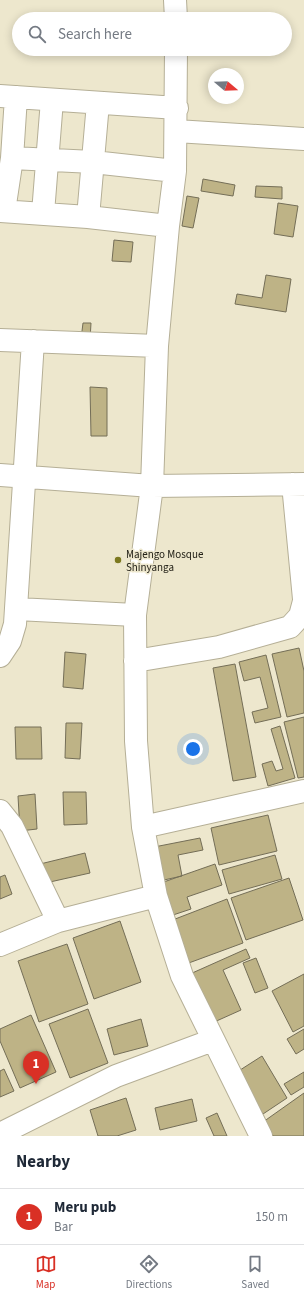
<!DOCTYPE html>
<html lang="en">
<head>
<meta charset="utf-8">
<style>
	body { margin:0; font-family:"Source Sans 3",sans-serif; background:#f6f6f7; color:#1f2937 }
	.compass { position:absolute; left:208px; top:68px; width:36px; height:36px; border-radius:50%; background:#fff; box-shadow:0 2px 10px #0003; rotate:109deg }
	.you { position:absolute; left:193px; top:749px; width:14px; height:14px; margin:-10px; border:3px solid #fff; border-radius:50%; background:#1a73e8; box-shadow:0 0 0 6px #1a73e833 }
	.badge { display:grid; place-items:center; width:26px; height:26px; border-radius:50%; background:#d93025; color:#fff; font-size:13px; font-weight:700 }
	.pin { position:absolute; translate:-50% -33px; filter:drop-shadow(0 1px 2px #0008) }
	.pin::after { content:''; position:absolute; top:21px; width:14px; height:12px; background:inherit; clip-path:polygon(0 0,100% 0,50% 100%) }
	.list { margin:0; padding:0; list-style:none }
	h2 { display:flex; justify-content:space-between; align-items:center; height:52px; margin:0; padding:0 16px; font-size:17px }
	h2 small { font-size:13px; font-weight:400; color:#747a83 }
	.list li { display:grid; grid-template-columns:26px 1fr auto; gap:12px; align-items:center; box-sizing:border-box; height:56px; padding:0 16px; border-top:1px solid #e0e1e3 }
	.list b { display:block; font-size:15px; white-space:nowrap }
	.list p { margin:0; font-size:13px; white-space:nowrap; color:#747a83 }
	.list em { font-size:13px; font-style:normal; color:#747a83 }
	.icon { flex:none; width:22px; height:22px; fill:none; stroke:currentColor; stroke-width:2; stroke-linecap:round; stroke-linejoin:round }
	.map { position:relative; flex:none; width:304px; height:1136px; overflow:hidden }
	.search { position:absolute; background:#fff; box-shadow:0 2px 10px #0003; left:12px; right:12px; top:12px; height:44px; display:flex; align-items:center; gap:10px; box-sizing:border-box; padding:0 14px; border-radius:22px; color:#747a83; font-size:15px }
	.sheet { height:108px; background:#fff }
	nav { display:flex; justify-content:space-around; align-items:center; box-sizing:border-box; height:56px; border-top:1px solid #e0e1e3; background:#fff; font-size:11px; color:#747a83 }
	nav a { display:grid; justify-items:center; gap:2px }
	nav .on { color:#d93025 }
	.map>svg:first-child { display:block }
	.building { fill:#beb386; stroke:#746e57 }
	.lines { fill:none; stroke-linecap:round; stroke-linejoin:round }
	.minor-casing { stroke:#b5af96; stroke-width:24 }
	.minor { stroke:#fff; stroke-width:22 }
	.poi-dot { fill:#7c791f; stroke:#ede7cd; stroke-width:1.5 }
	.labels { text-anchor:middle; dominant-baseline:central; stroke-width:3; stroke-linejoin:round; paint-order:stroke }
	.poi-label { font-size:11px; fill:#242218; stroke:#ede7cd; text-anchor:start }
</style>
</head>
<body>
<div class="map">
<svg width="304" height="1136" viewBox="0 0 304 1136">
	<rect width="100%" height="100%" fill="#ede7cd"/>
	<path class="building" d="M203,179L235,185L233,196L201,191Z
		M256,186L282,187V199L255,197Z
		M187,196L199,198L193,228L182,226Z
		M278,203L298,206L293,237L274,234Z
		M114,240L133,242L131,262L112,261Z
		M266,275L291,279L286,312L235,304L237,294L262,298Z
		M83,323H91L90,340L81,339Z
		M90,387L107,388V436H91Z
		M299,648L304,671V713L287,717L272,654Z
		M65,652L86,654L83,689L63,687Z
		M266,655L281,717L255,723L252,712L268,708L260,677L244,681L239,662Z
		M235,664L256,777L233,781L213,668Z
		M304,717V777L298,778L284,722Z
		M66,723H82L80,759L65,758Z
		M280,726L295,778L268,786L262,764L272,761L276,771L283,769L271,729Z
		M15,727H41L42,759H16Z
		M63,792H86L87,824L64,825Z
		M35,794L37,829L20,831L18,796Z
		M268,815L277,851L219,865L211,828Z
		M200,838L203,850L178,855L182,876L155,882L149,848Z
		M85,853L90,873L41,884L36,865Z
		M275,855L282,879L229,894L222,870Z
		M215,864L222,885L187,897L191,909L161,919L158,884Z
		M5,875L12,894L0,899V877Z
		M289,878L303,920L246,940L231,898Z
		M227,899L243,943L186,964L170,921Z
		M120,921L141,982L94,999L73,938Z
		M67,944L88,1004L39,1022L18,961Z
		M246,949L250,958L223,970L241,1010L212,1023L190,974Z
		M256,958L268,988L255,993L243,963Z
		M304,974V1026L293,1032L272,991Z
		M88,1009L108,1063L70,1078L49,1024Z
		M31,1015L56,1072L20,1088L0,1041V1029Z
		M141,1019L148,1046L114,1055L107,1029Z
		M304,1029V1049L296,1054L287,1039Z
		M262,1056L287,1098L263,1114L237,1072Z
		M4,1069L14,1091L0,1097V1071Z
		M304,1072V1087L291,1095L284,1084Z
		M304,1093V1136H273L263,1122Z
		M126,1098L136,1130L117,1136H98L90,1110Z
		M192,1099L197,1121L160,1130L155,1108Z
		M217,1113L227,1136H214L206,1118Z"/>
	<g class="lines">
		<g class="minor-casing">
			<path id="minor" d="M175,0L176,19
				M176,49L175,171L168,226L157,346L152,486L135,615L136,741L143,827L156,896L182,976L261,1136
				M0,96L177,108
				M176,131L304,139
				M12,158L93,162L175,171
				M0,211L88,217L168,226
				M4,211L12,158L16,97
				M43,213L52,100
				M88,217L98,103
				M0,340L157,346
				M0,475L152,486L304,484
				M293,484L304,599
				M17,609L135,615
				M0,656L10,641L15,624L33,341
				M135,661L219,647L290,627L300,616L304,601
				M0,811L12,826L58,921
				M143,827L304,791
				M0,945L58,921L156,896
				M0,1134L116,1076L213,1040"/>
		</g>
		<use href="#minor" class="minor"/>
	</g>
	<circle class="poi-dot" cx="118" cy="560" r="4"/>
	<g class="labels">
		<g class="poi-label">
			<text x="126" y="554">Majengo Mosque<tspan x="126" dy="13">Shinyanga</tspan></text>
		</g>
	</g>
</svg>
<svg class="compass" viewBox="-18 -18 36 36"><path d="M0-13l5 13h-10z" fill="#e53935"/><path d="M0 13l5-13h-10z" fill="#747a83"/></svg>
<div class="you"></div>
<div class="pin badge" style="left:36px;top:1084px">1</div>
<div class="search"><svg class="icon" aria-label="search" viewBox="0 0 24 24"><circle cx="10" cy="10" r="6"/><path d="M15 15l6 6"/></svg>Search here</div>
</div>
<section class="sheet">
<h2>Nearby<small></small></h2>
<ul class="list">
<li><span class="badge">1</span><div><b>Meru pub</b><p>Bar</p></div><em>150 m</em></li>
</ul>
</section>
<nav>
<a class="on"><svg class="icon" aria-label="map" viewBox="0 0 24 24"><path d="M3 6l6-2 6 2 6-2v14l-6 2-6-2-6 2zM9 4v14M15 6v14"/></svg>Map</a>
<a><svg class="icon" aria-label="directions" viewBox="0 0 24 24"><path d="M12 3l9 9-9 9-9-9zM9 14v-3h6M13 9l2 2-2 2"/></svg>Directions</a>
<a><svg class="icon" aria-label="saved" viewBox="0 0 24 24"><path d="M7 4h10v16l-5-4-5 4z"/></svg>Saved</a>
</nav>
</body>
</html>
